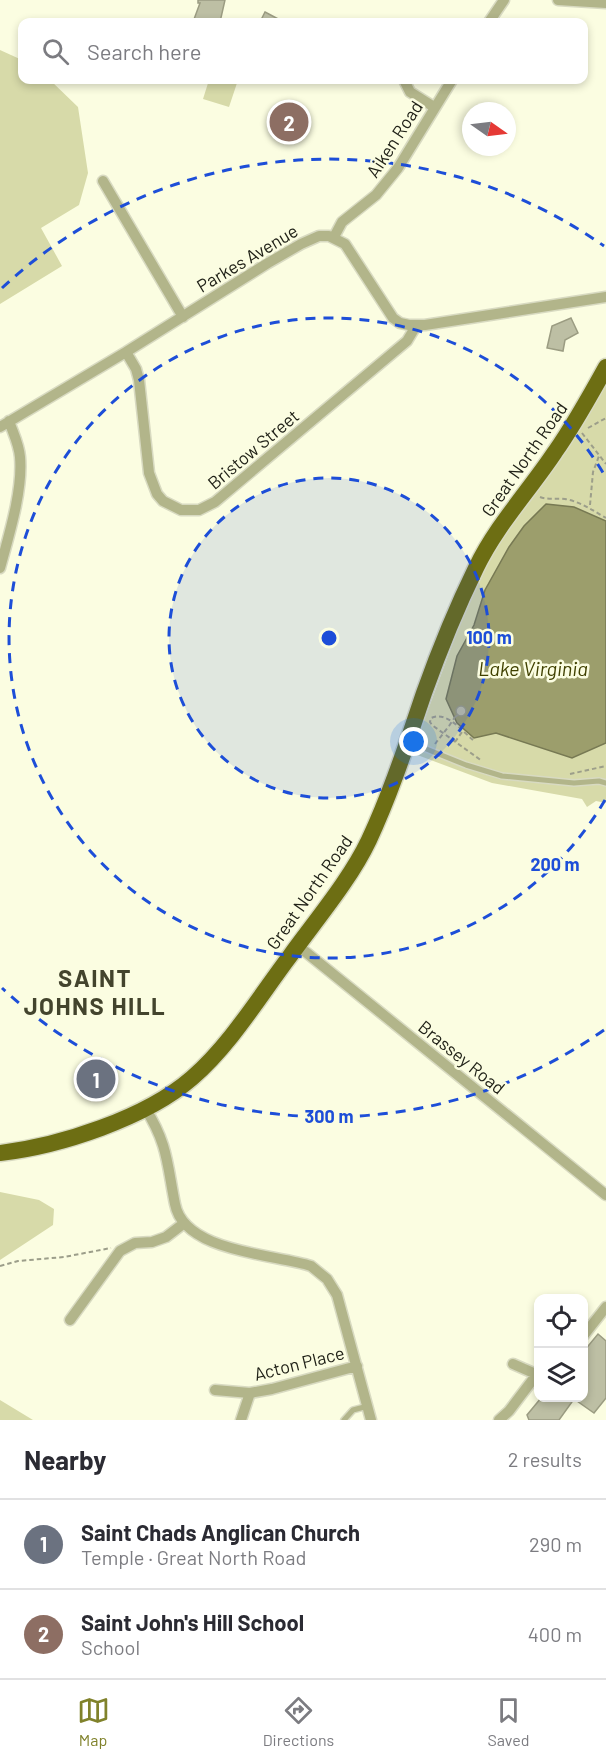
<!DOCTYPE html>
<html lang="en">
<head>
<meta charset="utf-8">
<style>
	body { margin:0; font-family:Barlow,sans-serif; background:#f2f2f3; color:#2b2b33 }
	.controls { position:absolute; right:18px; bottom:18px; display:grid; overflow:hidden; border-radius:12px; box-shadow:0 3px 9px #0003 }
	.controls button { width:54px; height:54px; display:grid; place-items:center; padding:0; border:0; border-bottom:2px solid #e1e1e2; background:#fff; color:#2b2b33; font:30px sans-serif }
	.compass { position:absolute; left:462px; top:102px; width:54px; height:54px; border-radius:50%; background:#fff; box-shadow:0 3px 9px #0003; rotate:104deg }
	.you { position:absolute; left:414px; top:742px; width:21px; height:21px; margin:-15px; border:4px solid #fff; border-radius:50%; background:#1a73e8; box-shadow:0 0 0 9px #1a73e833 }
	.badge { display:grid; place-items:center; width:39px; height:39px; border-radius:50%; background:#80822b; color:#fff; font-size:20px; font-weight:700 }
	.pin { position:absolute; translate:-50% -50%; border:3px solid #fff; box-shadow:0 2px 6px #0006 }
	.list { margin:0; padding:0; list-style:none }
	h2 { display:flex; justify-content:space-between; align-items:center; height:78px; margin:0; padding:0 24px; font-size:26px }
	h2 small { font-size:20px; font-weight:400; color:#7c7c81 }
	.list li { display:grid; grid-template-columns:39px 1fr auto; gap:18px; align-items:center; box-sizing:border-box; height:90px; padding:0 24px; border-top:2px solid #e1e1e2 }
	.list b { display:block; font-size:22px; white-space:nowrap }
	.list p { margin:0; font-size:20px; white-space:nowrap; color:#7c7c81 }
	.list em { font-size:20px; font-style:normal; color:#7c7c81 }
	.icon { flex:none; width:33px; height:33px; fill:none; stroke:currentColor; stroke-width:2; stroke-linecap:round; stroke-linejoin:round }
	.map { position:relative; flex:none; width:606px; height:1420px; overflow:hidden }
	.search { position:absolute; background:#fff; box-shadow:0 3px 9px #0003; left:18px; right:18px; top:18px; height:66px; display:flex; align-items:center; gap:15px; box-sizing:border-box; padding:0 21px; border-radius:12px; color:#7c7c81; font-size:22px }
	.sheet { height:258px; background:#fff }
	nav { display:flex; justify-content:space-around; align-items:center; box-sizing:border-box; height:84px; border-top:2px solid #e1e1e2; background:#fff; font-size:16px; color:#7c7c81 }
	nav a { display:grid; justify-items:center; gap:3px }
	nav .on { color:#80822b }
	.map>svg:first-child { display:block }
	.green { fill:#d7daa9 }
	.water { fill:#9c9e6c; stroke:#777953; stroke-width:1.5 }
	.building { fill:#bdbfa4; stroke:#9b9c82; stroke-width:1.5 }
	.lines { fill:none; stroke-linecap:round; stroke-linejoin:round }
	.service-casing { stroke:#d8dac1; stroke-width:8 }
	.minor-casing { stroke:#d8dac1; stroke-width:13 }
	.trunk-casing { stroke:#d8dac1; stroke-width:19 }
	.path { stroke:#9c9e8a; stroke-width:2; stroke-dasharray:4.5 3; stroke-linecap:butt }
	.service { stroke:#b2b58a; stroke-width:5 }
	.minor { stroke:#b2b58a; stroke-width:10 }
	.trunk { stroke:#6d6e13; stroke-width:16 }
	.path-bridge { stroke:#9c9e8a; stroke-width:2; stroke-dasharray:4.5 3; stroke-linecap:butt }
	.ring { fill:none; stroke:#1d4ed8; stroke-width:3; stroke-dasharray:10 8 }
	.labels { text-anchor:middle; dominant-baseline:central; stroke-width:5; stroke-linejoin:round; paint-order:stroke }
	.street-label { font-size:18px; fill:#212218; stroke:#fbfde1 }
	.water-label { font-size:20px; font-style:italic; fill:#404100; stroke:#fbfde1 }
	.district-label { font-size:24px; font-weight:bold; letter-spacing:1.5px; fill:#43442d; stroke:#fbfde1 }
	.centre { fill:#1d4ed8; stroke:#fbfde1; stroke-width:3 }
	.ring-label { font-size:18px; text-anchor:middle; font-weight:bold; fill:#1d4ed8; stroke:#fbfde1; stroke-width:5; stroke-linejoin:round; paint-order:stroke }
</style>
</head>
<body>
<div class="map">
<svg width="606" height="1420" viewBox="0 0 606 1420">
	<rect width="100%" height="100%" fill="#fbfde1"/>
	<path class="green" d="M0,50L22,60V80H50L78,107L88,173L79,205L41,228L62,266L0,304Z
		M209,80H238L229,107L203,99Z
		M606,383V803L596,801L587,807L582,799L492,783L412,753L475,583L524,504Z
		M0,1192L39,1200L54,1209L53,1225L0,1260Z
		M0,1400L33,1420H0Z"/>
	<path class="water" d="M546,504L574,507L606,521V743L572,758L496,733L474,738L457,723L446,699L457,656L474,625L485,590L509,547L524,526Z"/>
	<path class="building" d="M198,0H225L220,22H193L200,3H198Z
		M265,12L282,21V22H260Z
		M571,318L578,333L565,340L563,351L547,348L552,326Z
		M456 711a5 5 0 1 1 10 0a5 5 0 1 1-10 0Z
		M100,1065L105,1091L92,1093L88,1067Z
		M598,1334L606,1341V1398L594,1413L574,1399L559,1420H529L527,1415L541,1398H584V1351Z"/>
	<g class="lines">
		<g class="service-casing">
			<path id="service" d="M409,742L466,765L502,776L574,783L599,781L606,783
				M344,1420L353,1410L368,1406"/>
		</g>
		<g class="minor-casing">
			<path id="minor" d="M558,0L606,3
				M489,22L504,0
				M404,80L410,92L434,107
				M103,181L183,317
				M334,237L342,222L376,195L398,168L452,80
				M126,352L136,369L139,380L149,473L157,494L163,501L181,510H199L215,502L407,341L416,326
				M0,427L126,352L268,263L301,244L319,236H329L345,244L393,318L400,323L409,325H425L606,297
				M0,568C9,535 23,490 20,457C19,444 13,433 9,421
				M297,945L606,1195
				M145,1108C168,1144 167,1164 175,1204C184,1252 273,1254 311,1266L327,1279L337,1295L371,1420
				M70,1320L120,1251L135,1243L152,1242L166,1237L183,1224
				M584,1335L606,1307
				M513,1364L538,1375
				M215,1390L250,1393L272,1389L357,1366
				M241,1420L250,1393
				M499,1420L509,1411L537,1374"/>
		</g>
		<g class="trunk-casing">
			<path id="trunk" d="M0,1153C60,1146 146,1118 192,1078C231,1044 259,997 290,956C316,920 350,880 369,840C391,793 407,743 424,693C439,651 456,609 476,568C496,526 529,491 555,452C574,425 590,396 606,367"/>
		</g>
		<path class="path" d="M588,428L606,418
			M582,433L606,464
			M540,497C548,500 556,498 565,499C581,502 592,510 606,518
			M590,505L593,472L599,456
			M455,717L458,715
			M473,740C461,730 447,711 431,718L430,722L432,725L482,761
			M455,742L462,732
			M435,744L449,726
			M570,774L606,766
			M0,1266L18,1261L64,1257L111,1248"/>
		<use href="#service" class="service"/>
		<use href="#minor" class="minor"/>
		<use href="#trunk" class="trunk"/>
		<path class="path-bridge" d="M449,726L455,717"/>
	</g>
	<circle cx="329" cy="638" r="160" fill="#1d4ed8" fill-opacity=".12"/>
	<g class="ring">
		<circle cx="329" cy="638" r="160"/>
		<path d="M605 800A320 320 0 1 1 605 476"/>
		<path d="M604 1030A479 479 0 0 1 2 988M2 288A479 479 0 0 1 604 246"/>
	</g>
	<g class="labels">
		<g class="street-label">
			<text transform="translate(394 139) rotate(-57)">Aiken Road</text>
			<text transform="translate(247 258) rotate(-31)">Parkes Avenue</text>
			<text transform="translate(253 449) rotate(-40)">Bristow Street</text>
			<text transform="translate(524 459) rotate(-55)">Great North Road</text>
			<text transform="translate(309 892) rotate(-55)">Great North Road</text>
			<text transform="translate(462 1057) rotate(39)">Brassey Road</text>
			<text transform="translate(299 1363) rotate(-14)">Acton Place</text>
		</g>
		<g class="water-label">
			<text x="533" y="668">Lake Virginia</text>
		</g>
		<g class="district-label">
			<text x="95" y="977">SAINT<tspan x="95" dy="28">JOHNS HILL</tspan></text>
		</g>
	</g>
	<circle cx="329" cy="638" r="9" class="centre"/>
	<g class="ring-label">
		<text x="489" y="644">100 m</text>
		<text x="555" y="871">200 m</text>
		<text x="329" y="1123">300 m</text>
	</g>
</svg>
<div class="controls">
<button><svg class="icon" aria-label="locate" viewBox="0 0 24 24"><circle cx="12" cy="12" r="6"/><path d="M12 2v4M12 18v4M2 12h4M18 12h4"/></svg></button>
<button><svg class="icon" aria-label="layers" viewBox="0 0 24 24"><path d="M12 4l9 5-9 5-9-5zM3 14l9 5 9-5"/></svg></button>
</div>
<svg class="compass" viewBox="-18 -18 36 36"><path d="M0-13l5 13h-10z" fill="#e53935"/><path d="M0 13l5-13h-10z" fill="#7c7c81"/></svg>
<div class="you"></div>
<div class="pin badge" style="left:96px;top:1079px;background:#6b7280">1</div>
<div class="pin badge" style="left:289px;top:122px;background:#8d6e63">2</div>
<div class="search"><svg class="icon" aria-label="search" viewBox="0 0 24 24"><circle cx="10" cy="10" r="6"/><path d="M15 15l6 6"/></svg>Search here</div>
</div>
<section class="sheet">
<h2>Nearby<small>2 results</small></h2>
<ul class="list">
<li><span class="badge" style="background:#6b7280">1</span><div><b>Saint Chads Anglican Church</b><p>Temple · Great North Road</p></div><em>290 m</em></li>
<li><span class="badge" style="background:#8d6e63">2</span><div><b>Saint John's Hill School</b><p>School</p></div><em>400 m</em></li>
</ul>
</section>
<nav>
<a class="on"><svg class="icon" aria-label="map" viewBox="0 0 24 24"><path d="M3 6l6-2 6 2 6-2v14l-6 2-6-2-6 2zM9 4v14M15 6v14"/></svg>Map</a>
<a><svg class="icon" aria-label="directions" viewBox="0 0 24 24"><path d="M12 3l9 9-9 9-9-9zM9 14v-3h6M13 9l2 2-2 2"/></svg>Directions</a>
<a><svg class="icon" aria-label="saved" viewBox="0 0 24 24"><path d="M7 4h10v16l-5-4-5 4z"/></svg>Saved</a>
</nav>
</body>
</html>
